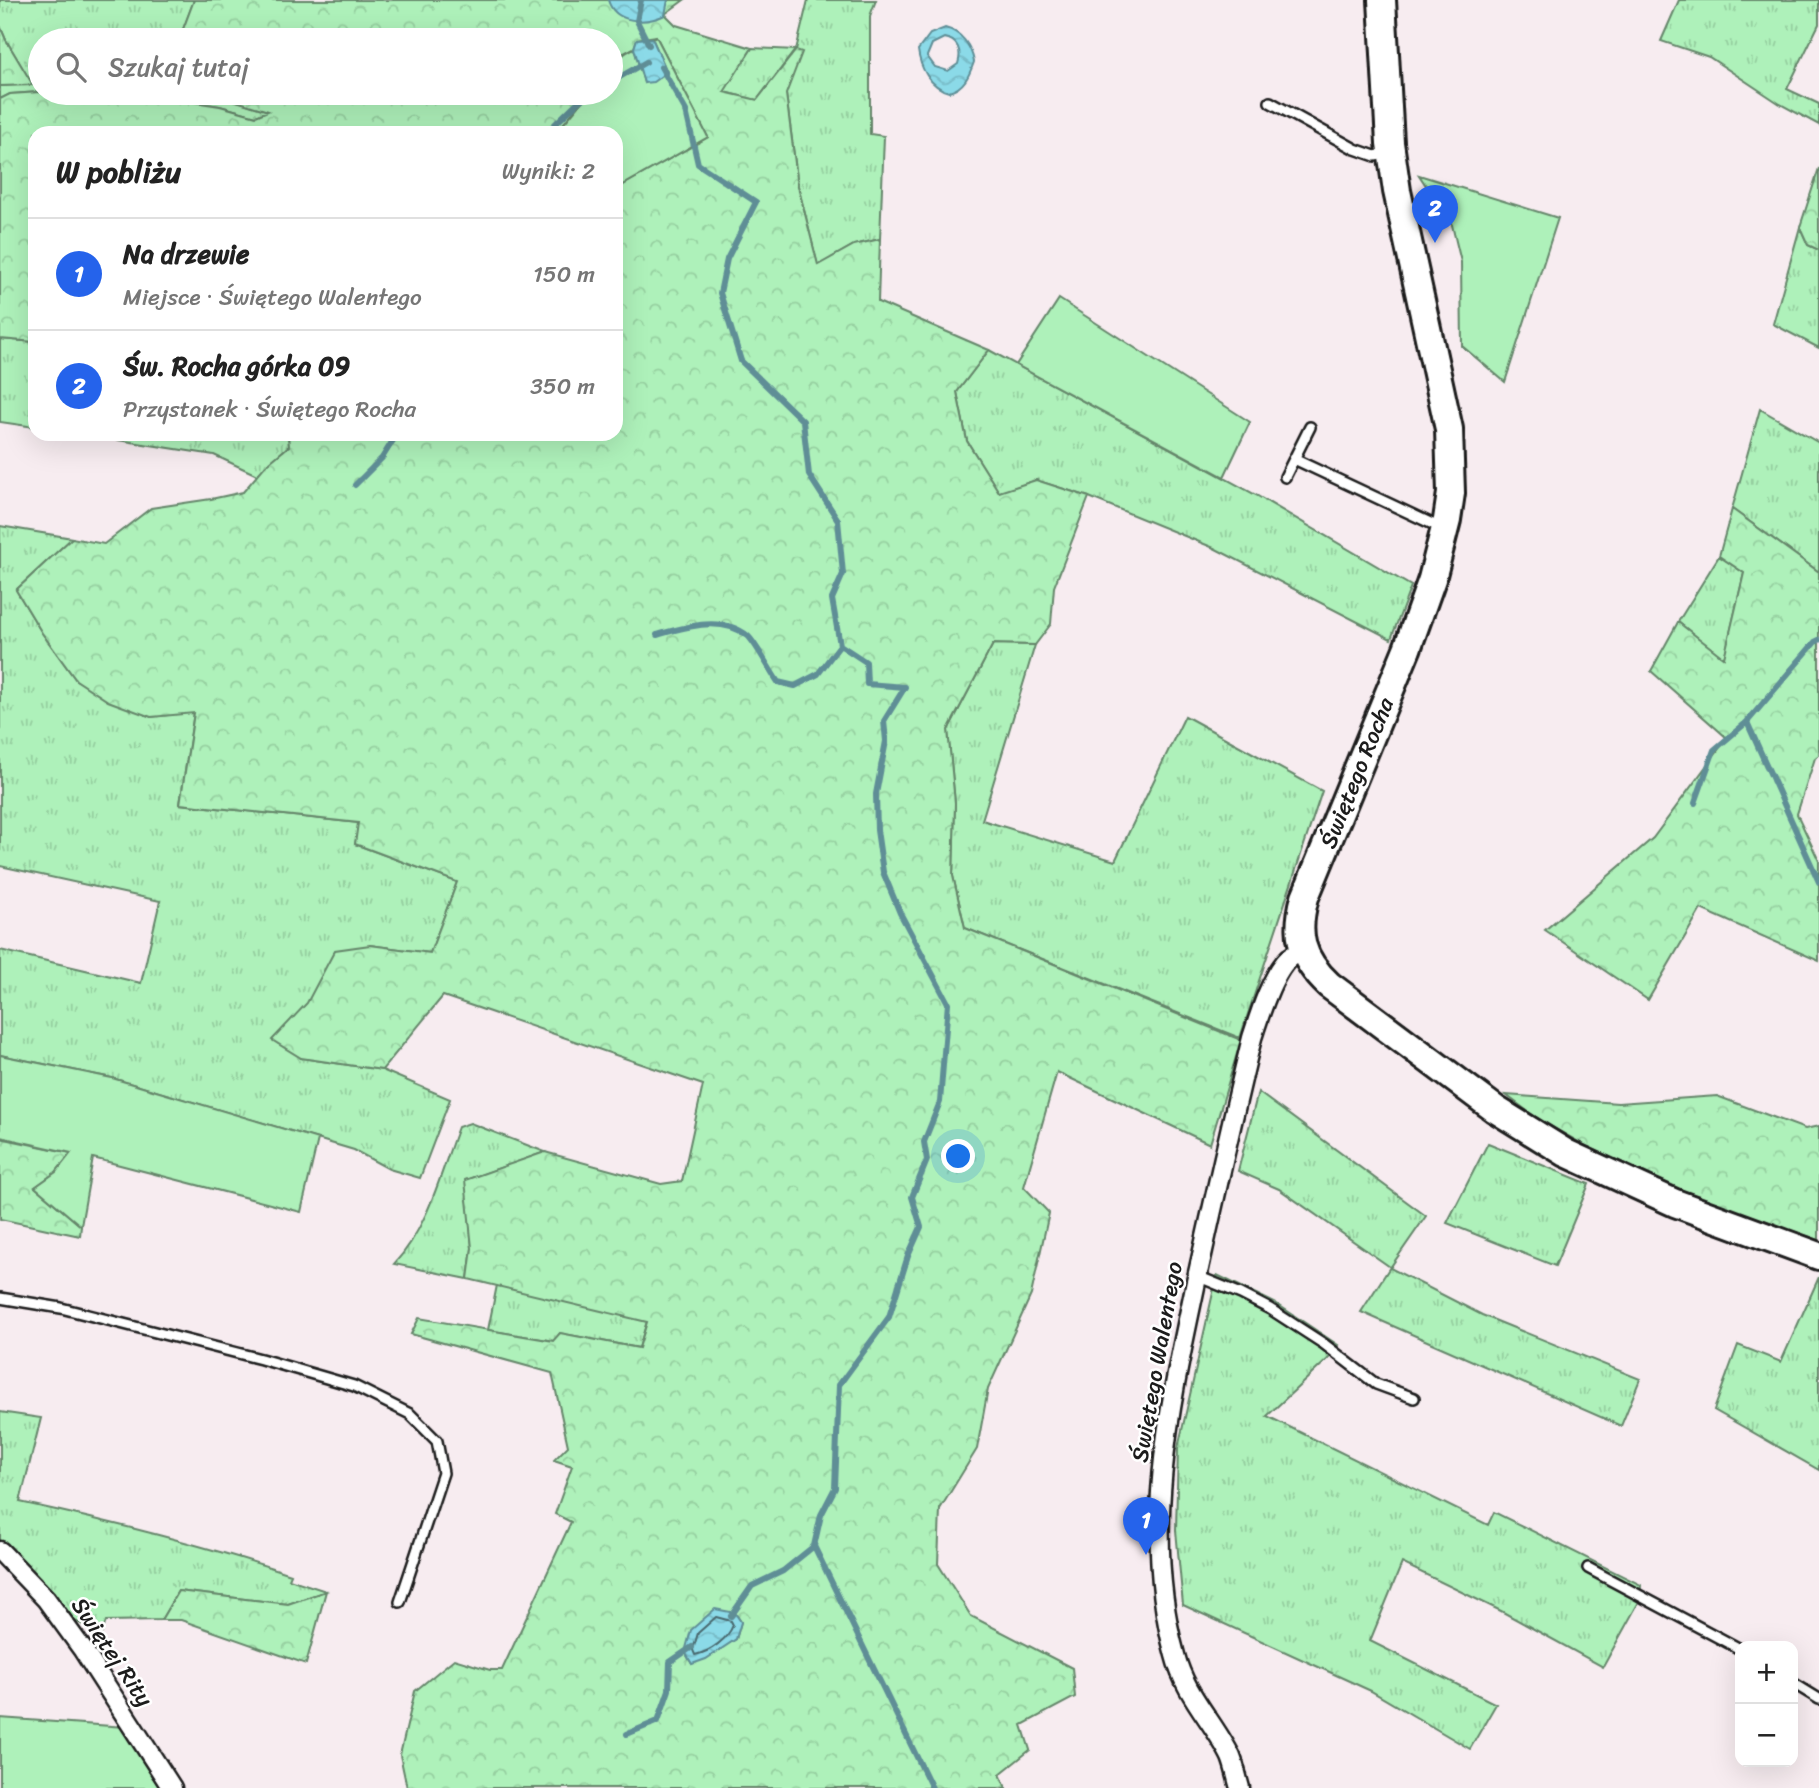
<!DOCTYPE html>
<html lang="pl">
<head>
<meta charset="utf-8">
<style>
	body { margin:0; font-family:Sriracha,sans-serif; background:#f2f2f2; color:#222 }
	.controls { position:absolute; right:21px; bottom:21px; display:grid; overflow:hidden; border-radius:14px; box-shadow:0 7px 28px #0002 }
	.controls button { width:63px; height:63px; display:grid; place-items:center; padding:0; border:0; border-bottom:2px solid #e0e0e0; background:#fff; color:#222; font:35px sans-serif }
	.you { position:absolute; left:959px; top:1157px; width:24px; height:24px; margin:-18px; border:5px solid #fff; border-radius:50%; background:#1a73e8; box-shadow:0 0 0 10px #1a73e833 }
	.badge { display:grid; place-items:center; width:46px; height:46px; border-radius:50%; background:#2563eb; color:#fff; font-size:23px; font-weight:700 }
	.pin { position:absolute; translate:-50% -58px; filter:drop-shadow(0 2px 4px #0008) }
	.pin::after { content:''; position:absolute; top:37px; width:24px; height:21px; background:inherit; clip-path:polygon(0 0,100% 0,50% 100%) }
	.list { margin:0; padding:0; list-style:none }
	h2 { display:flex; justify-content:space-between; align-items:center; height:91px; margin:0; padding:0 28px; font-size:30px }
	h2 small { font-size:23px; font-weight:400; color:#767676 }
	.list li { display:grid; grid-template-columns:46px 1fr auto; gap:21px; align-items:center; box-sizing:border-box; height:112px; padding:0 28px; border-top:2px solid #e0e0e0 }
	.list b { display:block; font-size:26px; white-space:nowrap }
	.list p { margin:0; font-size:23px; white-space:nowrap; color:#767676 }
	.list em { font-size:23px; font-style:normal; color:#767676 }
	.icon { flex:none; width:38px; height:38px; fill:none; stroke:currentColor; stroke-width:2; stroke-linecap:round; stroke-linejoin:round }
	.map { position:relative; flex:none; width:1819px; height:1788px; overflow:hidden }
	.search { position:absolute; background:#fff; box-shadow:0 7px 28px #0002; left:28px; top:28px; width:595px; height:77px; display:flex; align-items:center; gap:18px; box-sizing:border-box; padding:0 24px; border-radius:38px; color:#767676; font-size:26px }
	.panel { position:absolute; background:#fff; box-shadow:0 7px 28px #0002; left:28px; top:126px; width:595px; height:315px; border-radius:21px }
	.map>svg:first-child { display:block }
	.grass { fill:url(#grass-tufts); stroke:#65866b; stroke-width:2 }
	.forest { fill:url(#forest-crowns); stroke:#65866b; stroke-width:2; fill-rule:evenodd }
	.green { fill:#aef1ba; stroke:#65866b; stroke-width:2 }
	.water { fill:url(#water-waves); stroke:#5f8e96; stroke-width:2; fill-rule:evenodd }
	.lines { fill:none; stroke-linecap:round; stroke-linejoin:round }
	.shore { stroke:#48686e; stroke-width:2 }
	.stream { stroke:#5f8e96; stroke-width:6 }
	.lane-casing { stroke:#1c1c1c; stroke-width:14 }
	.street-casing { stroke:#1c1c1c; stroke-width:23 }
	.secondary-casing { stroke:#1c1c1c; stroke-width:32 }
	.lane { stroke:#fff; stroke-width:9 }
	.street { stroke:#fff; stroke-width:18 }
	.secondary { stroke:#fff; stroke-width:26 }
	.labels { text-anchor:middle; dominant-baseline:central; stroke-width:5; stroke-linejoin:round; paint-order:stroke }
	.street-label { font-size:23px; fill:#1c1c1c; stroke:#fff }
</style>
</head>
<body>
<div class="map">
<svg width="1819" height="1788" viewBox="0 0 1819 1788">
	<defs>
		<pattern id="grass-tufts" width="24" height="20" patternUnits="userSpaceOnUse" patternTransform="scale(1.75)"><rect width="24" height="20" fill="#aef1ba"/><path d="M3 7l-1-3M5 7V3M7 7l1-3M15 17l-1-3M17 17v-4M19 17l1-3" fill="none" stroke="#95ce9f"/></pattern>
		<pattern id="forest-crowns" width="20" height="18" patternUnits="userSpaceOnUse" patternTransform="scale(1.75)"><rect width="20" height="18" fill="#aef1ba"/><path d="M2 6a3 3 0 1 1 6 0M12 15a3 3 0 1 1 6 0" fill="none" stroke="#95ce9f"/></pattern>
		<pattern id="water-waves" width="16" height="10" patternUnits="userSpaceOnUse" patternTransform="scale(1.75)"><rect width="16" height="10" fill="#8bdae8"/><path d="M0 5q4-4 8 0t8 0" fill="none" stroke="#77bac6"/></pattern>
	</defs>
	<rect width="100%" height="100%" fill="#f7ecf0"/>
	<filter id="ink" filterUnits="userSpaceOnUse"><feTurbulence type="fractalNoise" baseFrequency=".0143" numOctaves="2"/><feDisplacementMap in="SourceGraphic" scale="14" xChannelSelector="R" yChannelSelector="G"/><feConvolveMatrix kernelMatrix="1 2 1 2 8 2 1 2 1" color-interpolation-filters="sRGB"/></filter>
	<g filter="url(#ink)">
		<path class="grass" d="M0,0H194L179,40H40V92L10,94L0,99V86L32,84L6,40L0,26Z
			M808,0H876L870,16V134L884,136L880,239L854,245L818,266L798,186L786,94L795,50L757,100L723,92L752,48L796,50Z
			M1679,0H1819V24L1787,89L1819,104V125L1780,104L1709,57L1661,41Z
			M174,93H211L270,111L256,116L220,106L181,100Z
			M1800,227L1808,245L1819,250V348L1773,324Z
			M0,339L35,342V427L0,422Z
			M989,350L1256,495L1411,586L1391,639L1214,548L1089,497L1036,480L999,493L967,441L957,392Z
			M1760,409L1819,443V572L1732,509Z
			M80,434H288L289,446L257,475L214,455Z
			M0,526L72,538L16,590L42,633L76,680L151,717L194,712L180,804L359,823L355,844L457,882L430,953L370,945L301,1058L382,1070L450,1099L420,1178L389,1169L354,1150L112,1078L0,1055V950L141,983L160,901L0,866Z
			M1719,556L1744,573L1724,659L1678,622Z
			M993,644L1035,645L982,820L1115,861L1185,716L1322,791L1240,1038L965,928L953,876L955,803L948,730Z
			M1258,1092L1426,1216L1390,1268L1482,1315L1640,1379L1621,1426L1361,1312L1390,1267L1279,1189L1238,1171Z
			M470,1123L545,1152L466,1180L472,1248L468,1279L394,1264C428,1228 441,1172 458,1127Z
			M1488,1143L1589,1184L1555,1266L1447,1223Z
			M1217,1275L1277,1304L1338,1345L1329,1358L1267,1416L1488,1525L1494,1512L1641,1585L1640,1600L1603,1667L1501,1611L1402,1563L1370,1641L1496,1704L1470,1749L1371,1691L1183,1605L1176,1530L1178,1448Z
			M1819,1277V1470L1714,1410L1738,1345L1781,1362Z
			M497,1285L647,1321L639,1348L560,1333L554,1341L488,1330Z
			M0,1412L41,1418L20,1502C112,1522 201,1544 291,1574L289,1579L326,1591L288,1604L178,1591L161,1620L106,1621L102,1633L70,1619L57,1598L0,1545Z"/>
		<path class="forest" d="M194,0H684L665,14L676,25L752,48L724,92L757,100L796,50L802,52L786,94L798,186L818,265L854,245L880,239L878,302L989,350L957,392L967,441L999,492L1036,480L1089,497L1054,587L1051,624L1035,645L993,644L948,730L955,803L953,876L965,928L1241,1040L1210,1144L1057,1072L1024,1187L1049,1213L1031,1295L988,1389L977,1449L940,1509L938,1564L971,1616L1072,1668L1075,1697L1022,1725L1030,1750L1000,1774L1006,1788H407L400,1755L415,1691L454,1659L490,1670H502L571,1522L555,1514L572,1466L554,1460L568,1446L552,1373L411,1334L419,1318L553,1341L560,1333L639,1348L647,1322L468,1279L472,1248L465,1180L545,1152L661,1184L682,1181L703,1085L443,996L382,1070L301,1058L272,1040L307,1003L335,950L370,945L430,953L457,882L355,844L358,823L180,804L194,713L151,717L108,701L76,680L42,633L16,590L72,538L104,544L151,508L211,499L243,492L265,466L289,446L288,434H616V189L708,137L656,36L637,39L634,48L620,55L611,66V40H179ZM735,1613L741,1622L736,1639L692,1664L685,1652Z
			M0,26L6,40L33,85L0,86Z
			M40,92L174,93L181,100L220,106L256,116L268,111L211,93H589L556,133H35V342L0,339V99L10,94Z
			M1819,168V250L1808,245L1800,227Z
			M1732,509L1819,572V755L1815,758L1797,814L1819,861V961L1701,909L1648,1000L1545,930L1653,838L1727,738L1651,671L1678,622L1724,658L1744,573L1719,556Z
			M1506,1095L1618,1103L1717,1096L1805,1129L1819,1126V1240L1684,1194L1588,1147L1538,1119Z
			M0,1138L71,1153L56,1172L35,1187L81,1226L80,1236L0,1219Z
			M178,1591L288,1604L326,1591L306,1664L181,1620H161Z"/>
		<path class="green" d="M656,36L708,137L616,189V133H556L589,93H611C611,67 609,61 634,48L644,83L667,72L652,38Z
			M1419,175L1558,218L1505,382L1462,346L1461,262L1452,225Z
			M1059,299L1250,422L1224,477L1016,365Z
			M0,1055L112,1078L318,1139L301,1212L93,1158L81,1226L35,1187L56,1172L71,1153L0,1137Z
			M0,1718L125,1727L164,1788H0Z"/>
		<path class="water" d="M608,0H668L665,15C646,24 615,24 608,0Z
			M945,28C962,32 971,46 974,62C969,76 964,88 949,92C930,87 920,68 918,50L930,34ZM944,38C958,40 962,51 958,64L948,71L935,67L927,56L932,44Z
			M652,38L667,72L653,82L644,83L634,48L637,39Z
			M715,1609L735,1613L741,1622L736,1639L706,1659L692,1664L685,1652L691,1630Z"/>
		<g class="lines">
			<path class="shore" d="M716,1617L731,1621L733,1625C728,1639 710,1652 695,1655L693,1650L698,1633Z"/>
			<path class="stream" d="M641,0L637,21L649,45
				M661,67L686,111L698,164L756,202L727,259L720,293L741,361L803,421L809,475L838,520L843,574L832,599L840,645L866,662L867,684L905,687L884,721L886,741L876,794L877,830L883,872L900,913L948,1003L940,1102L924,1142L927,1160L912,1197L921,1227L908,1256L889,1317L839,1385L835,1488L821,1515L814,1546L783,1571L752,1586L731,1616
				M611,82L646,62
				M546,133L579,101L592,93
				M355,485L382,458L397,434
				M657,635C685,627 722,615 748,636C755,642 771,672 778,682L795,686L818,674L840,645
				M1747,722L1819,882
				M1695,803L1714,750L1747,722L1815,642L1819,640
				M814,1546L932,1788
				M627,1734L658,1721L669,1690L670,1662L692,1647"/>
			<g class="lane-casing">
				<path id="lane" d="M1270,102L1355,149L1375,156L1390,153
					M1310,427L1294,459L1441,528
					M1285,477L1294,459
					M1197,1276L1241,1294L1270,1309L1324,1344L1376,1384L1414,1398
					M0,1298L61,1308L261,1359L354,1386L410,1414L437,1441L443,1473L400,1602
					M1588,1568L1740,1649
					M1793,1683L1819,1699"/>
			</g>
			<g class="street-casing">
				<path id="street" d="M0,1551L46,1599L83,1650L172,1788
					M1240,1788C1237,1778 1235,1767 1231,1757C1214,1722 1185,1695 1175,1655C1141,1531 1170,1404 1196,1282C1214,1201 1232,1119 1252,1038C1259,1016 1272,974 1289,958C1293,955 1299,952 1303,949"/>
			</g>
			<g class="secondary-casing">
				<path id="secondary" d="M1382,0L1390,143L1397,191L1449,429L1451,493L1447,520L1432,579L1407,649L1305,897C1295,934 1300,958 1329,985L1495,1109L1566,1153L1675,1203L1819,1256"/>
			</g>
			<use href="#lane" class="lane"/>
			<use href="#street" class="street"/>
			<use href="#secondary" class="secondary"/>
		</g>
	</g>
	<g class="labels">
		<g class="street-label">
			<text transform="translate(1357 773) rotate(-68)">Świętego Rocha</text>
			<text transform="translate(1157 1362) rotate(-80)">Świętego Walentego</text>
			<text transform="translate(112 1652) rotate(56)">Świętej Rity</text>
		</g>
	</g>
</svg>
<div class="controls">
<button>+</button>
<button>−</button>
</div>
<div class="you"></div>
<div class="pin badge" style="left:1146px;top:1555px">1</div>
<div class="pin badge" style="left:1435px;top:243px">2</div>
<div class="search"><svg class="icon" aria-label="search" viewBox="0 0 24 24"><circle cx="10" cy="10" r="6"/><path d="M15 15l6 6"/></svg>Szukaj tutaj</div>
<section class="panel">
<h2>W pobliżu<small>Wyniki: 2</small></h2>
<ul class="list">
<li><span class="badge">1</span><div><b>Na drzewie</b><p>Miejsce · Świętego Walentego</p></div><em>150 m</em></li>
<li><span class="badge">2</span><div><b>Św. Rocha górka 09</b><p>Przystanek · Świętego Rocha</p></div><em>350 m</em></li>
</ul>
</section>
</div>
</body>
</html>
